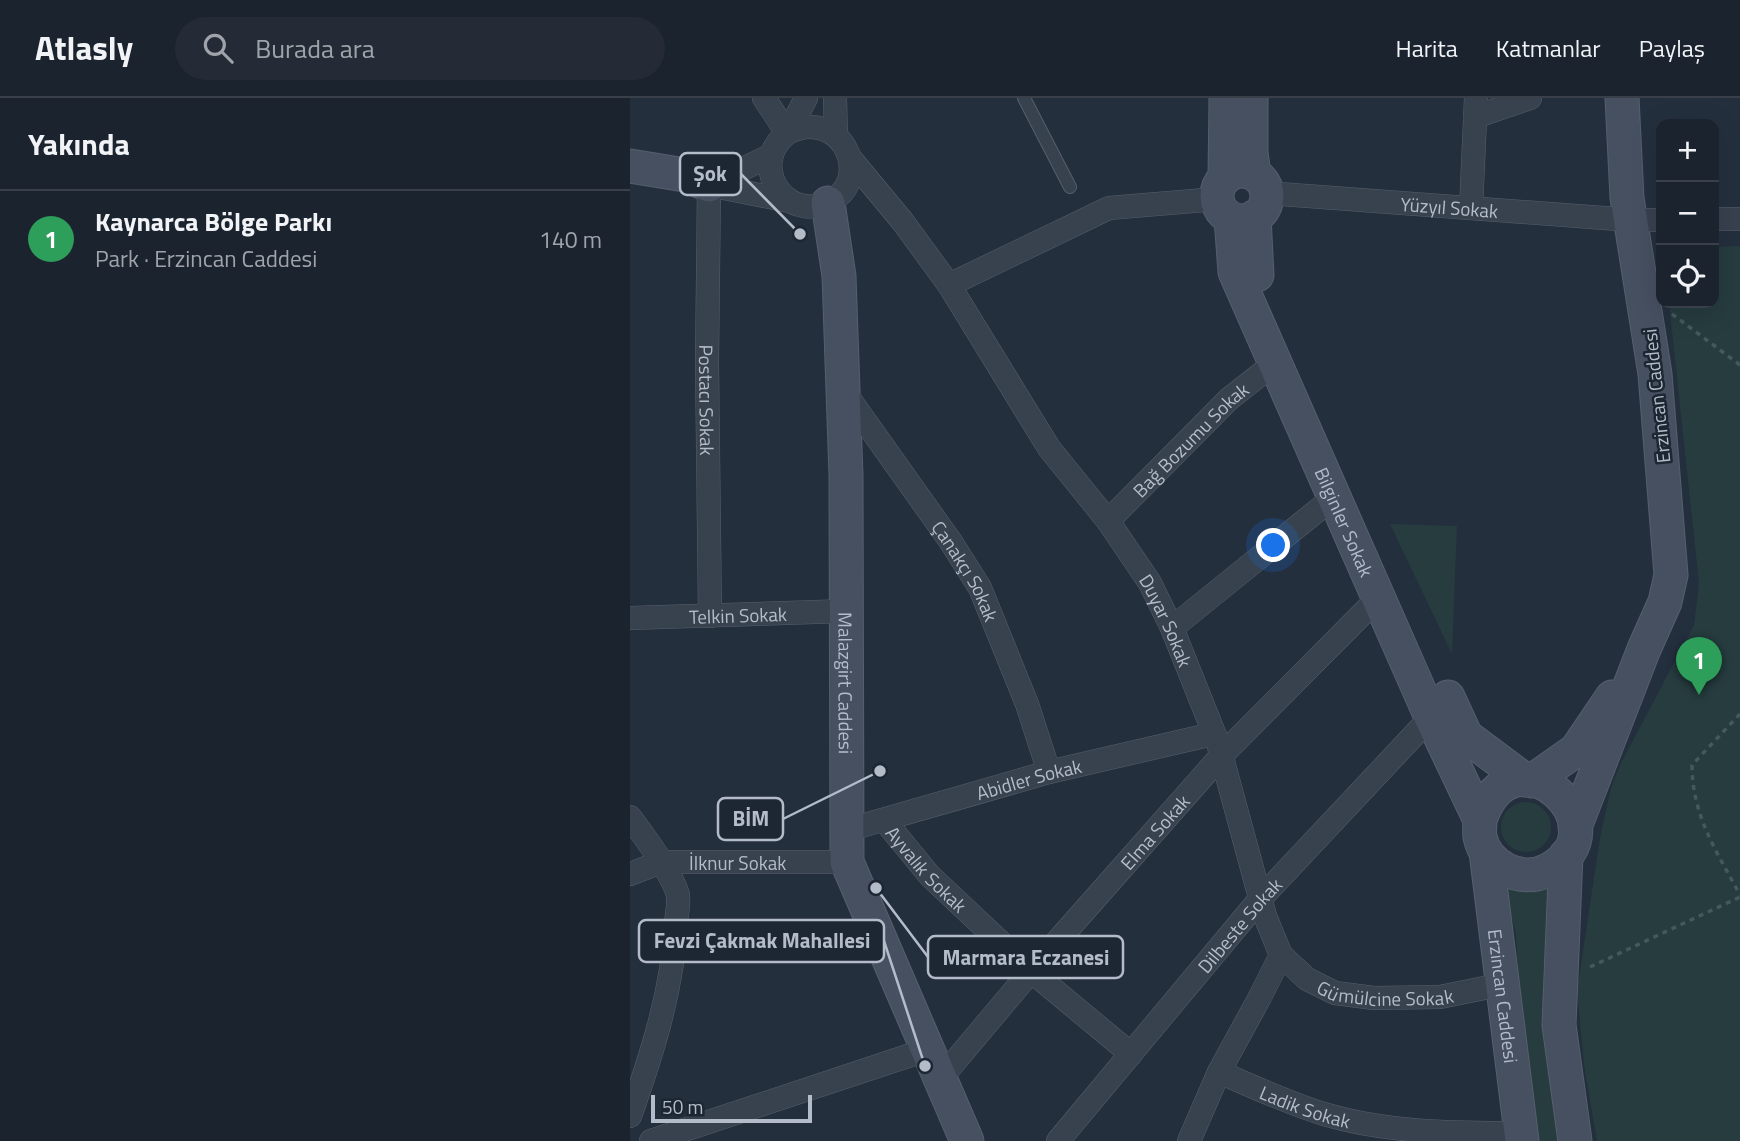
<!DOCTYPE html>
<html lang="tr">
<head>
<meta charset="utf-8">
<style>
	body { margin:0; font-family:"Titillium Web",sans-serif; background:#242b36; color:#f1f3f6 }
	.controls { position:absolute; right:21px; top:21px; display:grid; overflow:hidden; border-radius:14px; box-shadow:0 7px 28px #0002 }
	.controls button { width:63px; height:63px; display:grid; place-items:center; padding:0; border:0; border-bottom:2px solid #39404a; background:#1b232e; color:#f1f3f6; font:35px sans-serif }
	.scale { position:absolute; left:21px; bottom:18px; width:161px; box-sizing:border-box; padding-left:7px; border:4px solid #b4bcc9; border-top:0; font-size:19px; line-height:24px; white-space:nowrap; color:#b4bcc9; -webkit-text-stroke:5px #1d2633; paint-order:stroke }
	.you { position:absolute; left:644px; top:448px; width:24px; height:24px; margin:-18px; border:5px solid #fff; border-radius:50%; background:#1a73e8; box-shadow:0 0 0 10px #1a73e833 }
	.badge { display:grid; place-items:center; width:46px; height:46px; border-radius:50%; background:#db2777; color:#fff; font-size:23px; font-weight:700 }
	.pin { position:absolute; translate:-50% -58px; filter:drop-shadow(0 2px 4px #0008) }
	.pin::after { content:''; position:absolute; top:37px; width:24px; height:21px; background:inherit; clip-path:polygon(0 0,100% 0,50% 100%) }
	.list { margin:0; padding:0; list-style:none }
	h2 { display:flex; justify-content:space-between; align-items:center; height:91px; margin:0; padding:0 28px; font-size:30px }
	h2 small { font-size:23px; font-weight:400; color:#a0a4aa }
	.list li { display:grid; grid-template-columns:46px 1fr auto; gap:21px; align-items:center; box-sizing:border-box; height:98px; padding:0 28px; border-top:2px solid #39404a }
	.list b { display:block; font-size:26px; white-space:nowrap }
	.list p { margin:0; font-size:23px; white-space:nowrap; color:#a0a4aa }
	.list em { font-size:23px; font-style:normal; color:#a0a4aa }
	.icon { flex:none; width:38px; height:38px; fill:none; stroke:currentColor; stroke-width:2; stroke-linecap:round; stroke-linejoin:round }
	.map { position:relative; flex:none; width:1110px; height:1043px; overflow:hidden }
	header { display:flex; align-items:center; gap:42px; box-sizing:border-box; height:98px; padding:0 35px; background:#1b232e; border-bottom:2px solid #39404a }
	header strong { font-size:33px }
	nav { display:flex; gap:38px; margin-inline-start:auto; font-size:24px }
	.search { width:490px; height:63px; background:#242b36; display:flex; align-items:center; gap:18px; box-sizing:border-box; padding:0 24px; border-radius:38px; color:#a0a4aa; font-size:26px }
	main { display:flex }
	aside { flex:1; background:#1b232e }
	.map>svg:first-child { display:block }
	.green { fill:#263c3f }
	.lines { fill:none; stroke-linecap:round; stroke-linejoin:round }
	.lane-casing { stroke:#565f6c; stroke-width:14 }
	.street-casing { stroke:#565f6c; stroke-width:24 }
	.secondary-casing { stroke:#565f6c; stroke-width:35 }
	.path { stroke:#44595c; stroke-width:3.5; stroke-dasharray:5 5; stroke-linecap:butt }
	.lane { stroke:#38414e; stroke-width:12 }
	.street { stroke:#38414e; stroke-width:23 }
	.secondary { stroke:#465061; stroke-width:33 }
	.labels { text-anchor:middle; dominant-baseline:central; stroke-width:5; stroke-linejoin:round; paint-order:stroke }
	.street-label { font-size:19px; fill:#b4bcc9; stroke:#1d2633 }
	.leader { fill:none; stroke:#b4bcc9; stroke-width:2.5 }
	.callout-dot { fill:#b4bcc9; stroke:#1d2633; stroke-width:2.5 }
	.callout { fill:#1d2633; stroke:#b4bcc9; stroke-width:2.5 }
	.callout-label { font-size:21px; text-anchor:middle; font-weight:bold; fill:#b4bcc9 }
</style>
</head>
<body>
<header>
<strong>Atlasly</strong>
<div class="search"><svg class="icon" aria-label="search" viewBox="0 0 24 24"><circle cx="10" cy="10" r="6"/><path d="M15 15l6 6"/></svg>Burada ara</div>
<nav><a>Harita</a><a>Katmanlar</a><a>Paylaş</a></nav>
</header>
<main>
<aside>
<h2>Yakında<small></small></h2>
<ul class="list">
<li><span class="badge" style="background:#2e9e5b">1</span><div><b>Kaynarca Bölge Parkı</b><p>Park · Erzincan Caddesi</p></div><em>140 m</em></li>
</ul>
</aside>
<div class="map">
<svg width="1110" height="1043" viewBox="0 0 1110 1043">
	<rect width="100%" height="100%" fill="#242f3e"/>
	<path class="green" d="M1110,148V1043H967L954,967L947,893L970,740L981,690L990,667L1064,527L1069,485L1039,205H1084V149Z
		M760,426L827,428L822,556Z
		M871 729a25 25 0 1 1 50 0a25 25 0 1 1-50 0Z
		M924,779L933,1043H903L892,954L886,836L873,783Z"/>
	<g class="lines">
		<g class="lane-casing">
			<path id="lane" d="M394,0L440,89"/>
		</g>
		<g class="street-casing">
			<g id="street">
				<path d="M134,0L157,35"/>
				<path d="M205,0L206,38"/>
				<path d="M845,19L900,0"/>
				<path d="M157,35C214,7 246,86 196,105C182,111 166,109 155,99C140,86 135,63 147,46C150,41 155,38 158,34C165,23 170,11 176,0"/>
				<path id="s1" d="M220,60L273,124L319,187L419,350L478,423L520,485L542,530L588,645L635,818L651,857L630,899L589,974L559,1043"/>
				<path id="s2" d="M79,87L77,266L80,518"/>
				<path d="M79,87L159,103"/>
				<path d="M79,87L142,57"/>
				<path id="s3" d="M636,95L1001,122H1031"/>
				<path d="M841,110L846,0"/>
				<path d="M1084,121H1110"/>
				<path d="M319,187L479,110L587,101"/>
				<path id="s4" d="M213,292L321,444L350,490L397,606L419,674"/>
				<path id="s5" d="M478,423L599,301L645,265"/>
				<path id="s6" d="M0,520L216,513"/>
				<path d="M542,530L704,399"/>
				<path d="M0,719C14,738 42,775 48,797C49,805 47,816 46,824C43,891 22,956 0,1018"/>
				<path id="s7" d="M254,722L300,778L401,873L501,956"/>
				<path id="s8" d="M217,732L419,674L583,636"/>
				<path id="s9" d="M0,776L31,764H217"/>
				<path id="s10" d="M651,857L677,881L705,895L744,900L810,899L874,886"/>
				<path id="s11" d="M589,974C624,989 658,1005 694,1016C758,1035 824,1035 890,1035"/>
				<path id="s12" d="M311,980L401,873L591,658L749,499"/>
				<path d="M21,1043L299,951"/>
				<path id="s13" d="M428,1043L630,801L801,619"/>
			</g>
		</g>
		<g class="secondary-casing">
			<g id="secondary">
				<path d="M621,0V55L624,76"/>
				<path d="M0,68L55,77L79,87"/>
				<circle cx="612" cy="98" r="25"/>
				<path d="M595,80L596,0"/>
				<path id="s14" d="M198,105L209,178L216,378L217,764L337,1043"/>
				<path d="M624,119L627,177"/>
				<path id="s15" d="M601,120L605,174L801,619L850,722C850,728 849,734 850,739C856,768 891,786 918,772C998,730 883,623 850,722"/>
				<path d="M818,599L836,638L895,682"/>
				<path d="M902,683L946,652L982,599"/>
				<path d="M945,729L1014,551L1035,504L1041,477L1025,276L997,100L992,0"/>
				<path id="s16" d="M856,754L892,1043"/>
				<path d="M936,757L929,927L945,1043"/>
			</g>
		</g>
		<path class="path" d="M1042,216L1110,267
			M1110,616L1062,667C1062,718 1087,754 1110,797
			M960,869L1110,799"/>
		<use href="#lane" class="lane"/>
		<use href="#street" class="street"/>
		<use href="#secondary" class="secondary"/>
	</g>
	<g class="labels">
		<g class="street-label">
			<text stroke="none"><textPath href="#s3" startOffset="184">Yüzyıl Sokak</textPath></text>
			<text transform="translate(1026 298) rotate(-96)">Erzincan Caddesi</text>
			<text stroke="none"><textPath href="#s2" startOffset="215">Postacı Sokak</textPath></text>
			<text stroke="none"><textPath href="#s5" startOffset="116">Bağ Bozumu Sokak</textPath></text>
			<text stroke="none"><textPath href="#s15" startOffset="327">Bilginler Sokak</textPath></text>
			<text stroke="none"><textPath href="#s4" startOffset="219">Çanakçı Sokak</textPath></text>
			<text stroke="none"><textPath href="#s6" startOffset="108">Telkin Sokak</textPath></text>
			<text stroke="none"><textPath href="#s1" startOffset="562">Duyar Sokak</textPath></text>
			<text stroke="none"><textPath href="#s14" startOffset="481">Malazgirt Caddesi</textPath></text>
			<text stroke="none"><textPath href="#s8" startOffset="189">Abidler Sokak</textPath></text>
			<text stroke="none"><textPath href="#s12" startOffset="326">Elma Sokak</textPath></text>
			<text stroke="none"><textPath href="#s9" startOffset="110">İlknur Sokak</textPath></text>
			<text stroke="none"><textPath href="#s7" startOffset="65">Ayvalık Sokak</textPath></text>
			<text stroke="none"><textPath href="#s13" startOffset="282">Dilbeste Sokak</textPath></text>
			<text stroke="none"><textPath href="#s10" startOffset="117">Gümülcine Sokak</textPath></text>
			<text stroke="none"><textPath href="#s16" startOffset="145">Erzincan Caddesi</textPath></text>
			<text stroke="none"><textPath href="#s11" startOffset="93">Ladik Sokak</textPath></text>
		</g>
	</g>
	<path class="leader" d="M170 136L111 76M250 673L153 721M295 968L254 843M246 790L298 859"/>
	<g class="callout-dot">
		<circle cx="170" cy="136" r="7"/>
		<circle cx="250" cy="673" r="7"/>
		<circle cx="295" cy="968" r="7"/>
		<circle cx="246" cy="790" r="7"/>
	</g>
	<g class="callout">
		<rect x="50" y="55" width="61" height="42" rx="7"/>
		<rect x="88" y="700" width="65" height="42" rx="7"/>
		<rect x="9" y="822" width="245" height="42" rx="7"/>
		<rect x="298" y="838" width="195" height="42" rx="7"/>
	</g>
	<g class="callout-label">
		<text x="80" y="83">Şok</text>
		<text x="121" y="728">BİM</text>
		<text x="132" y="850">Fevzi Çakmak Mahallesi</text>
		<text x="396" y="867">Marmara Eczanesi</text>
	</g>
</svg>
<div class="controls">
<button>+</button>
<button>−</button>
<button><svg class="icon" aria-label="locate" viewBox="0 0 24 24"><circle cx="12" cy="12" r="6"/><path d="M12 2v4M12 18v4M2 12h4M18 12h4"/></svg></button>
</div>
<div class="scale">50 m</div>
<div class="you"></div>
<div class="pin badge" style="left:1069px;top:597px;background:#2e9e5b">1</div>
</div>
</main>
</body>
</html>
